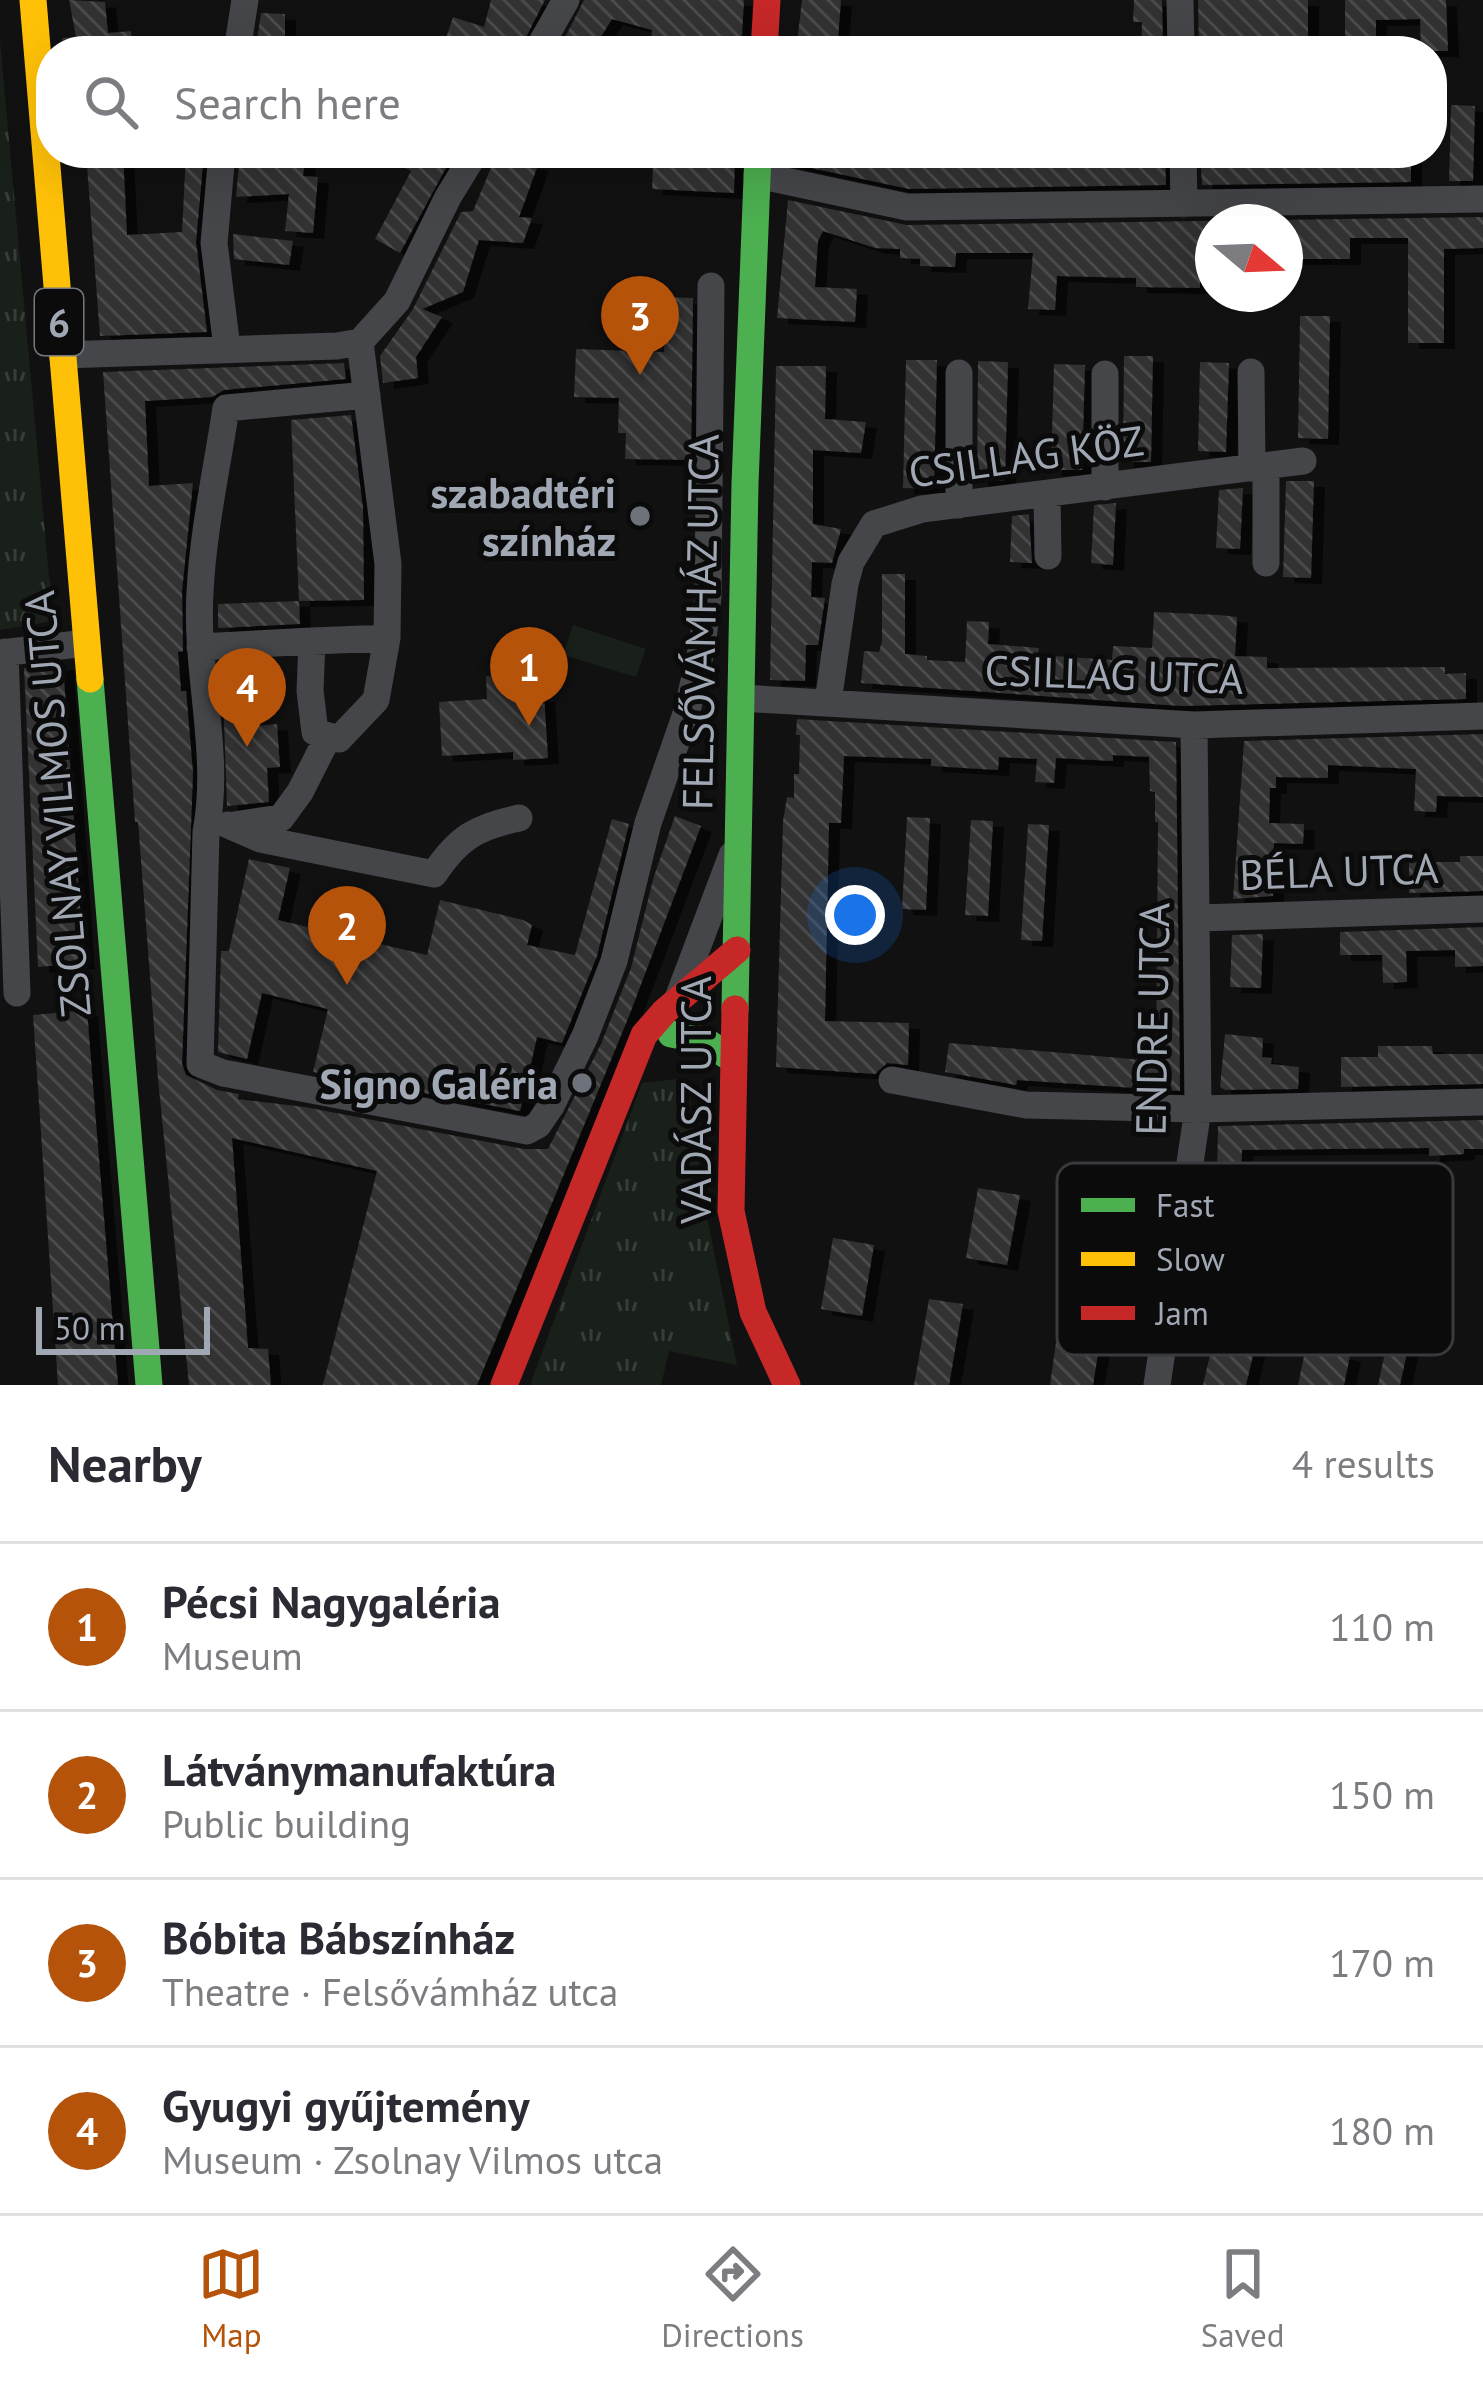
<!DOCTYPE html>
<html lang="en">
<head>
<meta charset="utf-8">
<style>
	body { margin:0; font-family:"PT Sans",sans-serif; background:#f7f7f7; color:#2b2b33 }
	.compass { position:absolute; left:1195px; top:204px; width:108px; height:108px; border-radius:50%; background:#fff; box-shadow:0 12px 48px #0002; rotate:109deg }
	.scale { position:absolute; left:36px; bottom:30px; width:174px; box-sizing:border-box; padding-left:12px; border:6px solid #a0a8b4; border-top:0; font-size:33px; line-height:42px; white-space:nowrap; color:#a0a8b4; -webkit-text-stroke:9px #0b0b0c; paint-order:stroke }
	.you { position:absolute; left:855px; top:915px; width:42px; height:42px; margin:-30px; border:9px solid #fff; border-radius:50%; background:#1a73e8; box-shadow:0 0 0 18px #1a73e833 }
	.badge { display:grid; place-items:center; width:78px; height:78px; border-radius:50%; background:#b45309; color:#fff; font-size:39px; font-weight:700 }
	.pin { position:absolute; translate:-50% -99px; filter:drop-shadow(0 3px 6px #0008) }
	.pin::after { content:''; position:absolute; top:63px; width:42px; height:36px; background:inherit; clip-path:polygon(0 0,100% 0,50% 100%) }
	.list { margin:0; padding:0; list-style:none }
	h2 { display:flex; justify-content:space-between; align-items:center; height:156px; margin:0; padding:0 48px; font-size:51px }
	h2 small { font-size:39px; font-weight:400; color:#7c7c81 }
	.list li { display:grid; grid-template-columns:78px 1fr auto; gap:36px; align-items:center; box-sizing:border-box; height:168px; padding:0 48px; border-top:3px solid #e1e1e2 }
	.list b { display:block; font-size:45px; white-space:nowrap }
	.list p { margin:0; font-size:39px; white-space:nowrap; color:#7c7c81 }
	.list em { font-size:39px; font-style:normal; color:#7c7c81 }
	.icon { flex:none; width:66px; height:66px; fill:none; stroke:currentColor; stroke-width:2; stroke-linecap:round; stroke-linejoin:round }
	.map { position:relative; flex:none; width:1483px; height:1385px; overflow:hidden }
	.search { position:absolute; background:#fff; box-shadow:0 12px 48px #0002; left:36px; right:36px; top:36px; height:132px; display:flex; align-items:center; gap:30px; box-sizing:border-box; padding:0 42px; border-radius:48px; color:#7c7c81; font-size:45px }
	.sheet { height:828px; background:#fff }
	nav { display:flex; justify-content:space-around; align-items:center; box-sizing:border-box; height:168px; border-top:3px solid #e1e1e2; background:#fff; font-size:33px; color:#7c7c81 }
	nav a { display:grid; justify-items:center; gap:6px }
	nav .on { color:#b45309 }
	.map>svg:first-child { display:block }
	.grass { fill:url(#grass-tufts) }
	.pitch { fill:#191f19 }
	.building { fill:url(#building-back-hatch); filter:url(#shadow) }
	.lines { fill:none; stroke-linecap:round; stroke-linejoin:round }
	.street { stroke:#45464a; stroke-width:27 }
	.fast { stroke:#4caf50; stroke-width:27 }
	.slow { stroke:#ffc107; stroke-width:27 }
	.jam { stroke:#c62828; stroke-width:27 }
	.poi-dot { fill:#6e737b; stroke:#0b0b0c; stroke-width:4.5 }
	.labels { text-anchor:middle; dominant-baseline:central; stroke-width:10; stroke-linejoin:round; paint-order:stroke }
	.shield { fill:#0b0b0c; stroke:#737982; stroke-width:3 }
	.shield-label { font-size:39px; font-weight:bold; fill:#a0a8b4 }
	.street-label { font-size:42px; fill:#a0a8b4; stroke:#0b0b0c }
	.poi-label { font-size:42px; font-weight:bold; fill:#a0a8b4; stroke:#0b0b0c; text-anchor:end }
	.key { fill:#0b0b0c; stroke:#383a3e; stroke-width:3 }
	.key-label { font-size:33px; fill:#a0a8b4 }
</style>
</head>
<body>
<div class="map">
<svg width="1483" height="1385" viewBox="0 0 1483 1385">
	<defs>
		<pattern id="grass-tufts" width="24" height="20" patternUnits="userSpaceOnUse" patternTransform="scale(3)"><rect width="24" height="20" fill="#191f19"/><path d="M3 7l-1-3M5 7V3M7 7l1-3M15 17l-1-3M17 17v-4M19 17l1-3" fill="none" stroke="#373d38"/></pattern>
		<pattern id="building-back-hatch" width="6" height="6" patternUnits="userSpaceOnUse" patternTransform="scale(3)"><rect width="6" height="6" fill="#303032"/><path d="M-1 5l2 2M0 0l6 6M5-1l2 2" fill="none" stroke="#4b4b4d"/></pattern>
		<filter id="shadow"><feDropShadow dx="11" dy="6" stdDeviation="0" flood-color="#0009"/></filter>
	</defs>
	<rect width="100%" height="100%" fill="#111"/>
	<path class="grass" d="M0,41L53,621L0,630Z
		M687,1078L703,1197L737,1365L669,1351L661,1385H530L642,1083Z"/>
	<path class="pitch" d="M573,625L646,649L636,677L563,655Z"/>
	<path class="building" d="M69,0L105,2L108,33L131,31L133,51H63L62,38L76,37Z
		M491,0H545L519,51H466L444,44L453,17L484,27Z
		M584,0H744L741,51L699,48V51H650L652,30L612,19L592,51H558Z
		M802,0H841L837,51H796Z
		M1134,0H1162L1163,51H1141L1142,22H1133Z
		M1198,0H1308V51H1288V41L1222,43V51H1199Z
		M1345,0H1446L1448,51H1421L1420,19L1376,20V51H1345Z
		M261,13L285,14V45L256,46Z
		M1451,105L1475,106L1473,181H1449Z
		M86,153H123L127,235L182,232L186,153H204L196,242L207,332L100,336Z
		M240,153H306L303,176L318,177L313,233L285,231L289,194L236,197Z
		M375,153H454L400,253L375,239L411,171Z
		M705,153H735L734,193L652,189L653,166L704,168Z
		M784,153H835L860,162L861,153H1165L1166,185L909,189L788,163Z
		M1236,153H1411V182L1202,185L1201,167H1236Z
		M495,158L538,165L519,217L532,218L523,243L479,240L463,292L422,309L442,317L416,357L418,378L383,383L380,356L413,309L461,212L473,211Z
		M788,200L907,225L1483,217V248L1444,249V343H1408V238H1350V259H1285V222H1213V281H1200V288L1136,287V278L1057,276L1055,310L1028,309L1033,253H956L955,267L920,266V259L900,258V249L875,248L823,231L818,241L815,287L857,289L855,322L777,318Z
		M233,234L293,241L289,265L234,259Z
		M666,297L693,298L691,460L625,459L626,433H618L619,398L574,397L576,349L664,352Z
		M1300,316H1330L1328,439L1298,438Z
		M1124,356H1153L1151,462H1123Z
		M906,360H937L934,489L903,488Z
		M978,361L1008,362L1005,480L977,482Z
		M1200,362L1229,363L1226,452L1198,451Z
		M344,363L346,379L224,390L212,397L145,401L149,486L193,483L182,591L183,651L178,652L181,691H186L193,773L182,1064L186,1075L217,1090L239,1094L238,1099L305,1107L524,1149H548L601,1044L631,968L654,876L675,816L701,826L629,1016L477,1385H323L377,1171L232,1138L248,1348L268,1349L271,1385H189L158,1079L138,822H135L103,372Z
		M1054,364L1085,365L1082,470H1051Z
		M776,366H826L825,419L866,422L861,453L813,450V524L841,529L832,563L812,562L811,597L825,598L818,645H806L805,681L770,680Z
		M351,415L363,508L364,600L299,601L291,420Z
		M1286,481H1314L1311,578L1283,577Z
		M1243,488L1240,549L1216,548L1219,490Z
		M1116,503L1113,565L1091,563L1094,505Z
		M1029,514L1032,563L1010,562L1012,516Z
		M882,574H905V654L927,656V660L965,662L967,621L989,622L988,644L1039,648L1038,655L1112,660L1113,646L1152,648L1154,612L1219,615L1237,617L1235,656L1267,657V668L1445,667V674L1466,673V699L1181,706L861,683L864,651L879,652L882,641Z
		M299,601L300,624L218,628V604Z
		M510,636H522L529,642L532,673H538V696H544L548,758L513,760V752L442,756L439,702L487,699L486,676L502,677L499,649Z
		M254,662L256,686L242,687L245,727L277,724L280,767L267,768L269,802L227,806L222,664Z
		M63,664L84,963L38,967L24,668Z
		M797,719L1176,742L1180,1091L1017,1080L1016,1085L945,1072L949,1043L1142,1060L1156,1057L1158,822H1155V792L1150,791L1149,757L1113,755V761L1056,758L1054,783L1035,782L1037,759L999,757L998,770L931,766V759L844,756L841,823H829L825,1021L909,1023L908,1065L887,1063L875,1074L776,1067L783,821L787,797L794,798V774H799L800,735H796Z
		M1483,734V797L1437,796L1436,812L1414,811L1416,769L1328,765V778L1276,777V788H1270L1269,823L1304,824L1303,844L1274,843L1273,896L1233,899L1244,741Z
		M907,817L930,818L926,910L902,909Z
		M612,819L629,824L597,956L562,1043L537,1037L520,1111L313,1072L328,1009L262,993L247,1059L218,1052L221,951H229L249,859L290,868L278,920L427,955L440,900L523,920L532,925L527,945L575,955Z
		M971,820L993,821L988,916L965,915Z
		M1028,824L1049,825L1042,941L1021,940Z
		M1460,856H1483V891L1409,893V862H1460Z
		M1483,927V966L1455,967V950L1406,951L1407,982L1383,983L1382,955H1340V932Z
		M1263,934L1261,988L1230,987L1232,935Z
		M87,1010L96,1123L118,1385H58L33,1015Z
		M1225,1034L1263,1038L1262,1057L1272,1058L1271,1064L1299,1067L1298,1089L1225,1090L1220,1087Z
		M1378,1046H1432L1433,1054H1483V1084L1341,1087V1057H1378Z
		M1483,1120V1149H1464V1154L1429,1156V1148L1242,1150L1241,1175L1217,1174L1218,1126Z
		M978,1188L1020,1195L1007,1265L966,1258Z
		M1417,1204L1438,1209L1400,1385H1378Z
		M833,1238L874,1245L862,1316L821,1309Z
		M929,1299L963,1304L949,1385H914Z
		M1219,1316L1260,1326L1246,1385H1203Z
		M1056,1342L1099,1347L1093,1385H1050Z
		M1306,1346L1350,1356L1344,1385H1298Z"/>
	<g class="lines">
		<path class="street" d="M1180,0L1181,51
			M237,51L245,0
			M537,51L566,0
			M222,153L214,243L227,348
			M1183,153L1184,204
			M757,175L907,207L1483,199
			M360,342L388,564L387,638L376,700L339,739L315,732L310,691L312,641L387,638
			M62,355L337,346L360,342L397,301L448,197L475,153
			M1251,372L1252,468
			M959,373V505
			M1105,374V487
			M367,395L226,408C217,468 203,531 200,592C195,672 221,753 206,832L200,1064L223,1073L527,1131L538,1125L551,1106L585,1036L614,961L648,823L687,711L702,647L708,597L711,286
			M1266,466V563
			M1047,495L1048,556
			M200,647L312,641
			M5,652L17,993
			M0,653L86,643
			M741,698L1194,725L1483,716
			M828,702L845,584L851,562L874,524L922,509L1303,461
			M228,825L260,839L434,874C458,838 476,827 519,818
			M234,825L281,818L300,792L327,739
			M1198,918L1483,909
			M677,1001L732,855
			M892,1080L1026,1105L1198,1109L1483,1102
			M1157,1385L1198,1109L1194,725"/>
		<path class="fast" d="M90,679L149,1385
			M735,1009L745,484L758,153
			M671,1034L704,1040L732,1059"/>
		<path class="slow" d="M33,0L90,679"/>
		<path class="jam" d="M764,51L767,0
			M735,1009L731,1211L753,1312L787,1385
			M504,1385L644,1035L665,1011L737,950"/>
	</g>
	<g class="poi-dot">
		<circle cx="640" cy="516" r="12"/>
		<circle cx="582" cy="1083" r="12"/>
	</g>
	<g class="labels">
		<rect class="shield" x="35" y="289" width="48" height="66" rx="9"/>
		<g class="shield-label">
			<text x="59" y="322">6</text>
		</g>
		<g class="street-label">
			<text transform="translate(1026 456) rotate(-8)">CSILLAG KÖZ</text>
			<text transform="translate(700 622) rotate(-89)">FELSŐVÁMHÁZ UTCA</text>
			<text transform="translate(1114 674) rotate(2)">CSILLAG UTCA</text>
			<text transform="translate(57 804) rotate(-95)">ZSOLNAY VILMOS UTCA</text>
			<text transform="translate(1339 871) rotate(-2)">BÉLA UTCA</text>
			<text transform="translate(1152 1019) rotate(-89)">ENDRE UTCA</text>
			<text transform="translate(695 1100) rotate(-90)">VADÁSZ UTCA</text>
		</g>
		<g class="poi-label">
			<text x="616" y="492">szabadtéri<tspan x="616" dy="48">színház</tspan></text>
			<text x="558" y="1083">Signo Galéria</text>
		</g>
	</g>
	<rect x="1057" y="1163" width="396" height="192" rx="18" class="key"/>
	<rect x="1081" y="1198" width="54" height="14" fill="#4caf50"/>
	<rect x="1081" y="1252" width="54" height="14" fill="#ffc107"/>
	<rect x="1081" y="1306" width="54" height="14" fill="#c62828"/>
	<g class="key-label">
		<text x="1156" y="1217">Fast</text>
		<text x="1156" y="1271">Slow</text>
		<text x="1156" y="1325">Jam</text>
	</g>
</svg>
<svg class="compass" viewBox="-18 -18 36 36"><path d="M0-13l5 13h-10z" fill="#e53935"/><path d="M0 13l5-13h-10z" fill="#7c7c81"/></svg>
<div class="scale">50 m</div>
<div class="you"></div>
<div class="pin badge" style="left:529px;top:726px">1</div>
<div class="pin badge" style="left:347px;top:985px">2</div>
<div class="pin badge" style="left:640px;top:375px">3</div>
<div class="pin badge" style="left:247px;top:747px">4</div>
<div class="search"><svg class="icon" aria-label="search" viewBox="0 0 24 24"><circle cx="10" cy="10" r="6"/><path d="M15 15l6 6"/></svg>Search here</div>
</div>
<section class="sheet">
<h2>Nearby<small>4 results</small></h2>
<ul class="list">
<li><span class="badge">1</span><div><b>Pécsi Nagygaléria</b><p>Museum</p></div><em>110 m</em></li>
<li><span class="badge">2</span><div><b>Látványmanufaktúra</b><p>Public building</p></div><em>150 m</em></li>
<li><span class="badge">3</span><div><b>Bóbita Bábszínház</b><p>Theatre · Felsővámház utca</p></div><em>170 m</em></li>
<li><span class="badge">4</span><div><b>Gyugyi gyűjtemény</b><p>Museum · Zsolnay Vilmos utca</p></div><em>180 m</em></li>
</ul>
</section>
<nav>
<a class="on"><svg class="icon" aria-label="map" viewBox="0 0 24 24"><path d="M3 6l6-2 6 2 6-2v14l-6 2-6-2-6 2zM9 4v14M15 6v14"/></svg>Map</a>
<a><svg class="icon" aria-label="directions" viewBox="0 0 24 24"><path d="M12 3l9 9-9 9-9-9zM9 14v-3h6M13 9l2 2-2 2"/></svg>Directions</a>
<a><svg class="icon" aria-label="saved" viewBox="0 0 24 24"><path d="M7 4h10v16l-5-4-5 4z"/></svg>Saved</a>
</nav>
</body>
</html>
